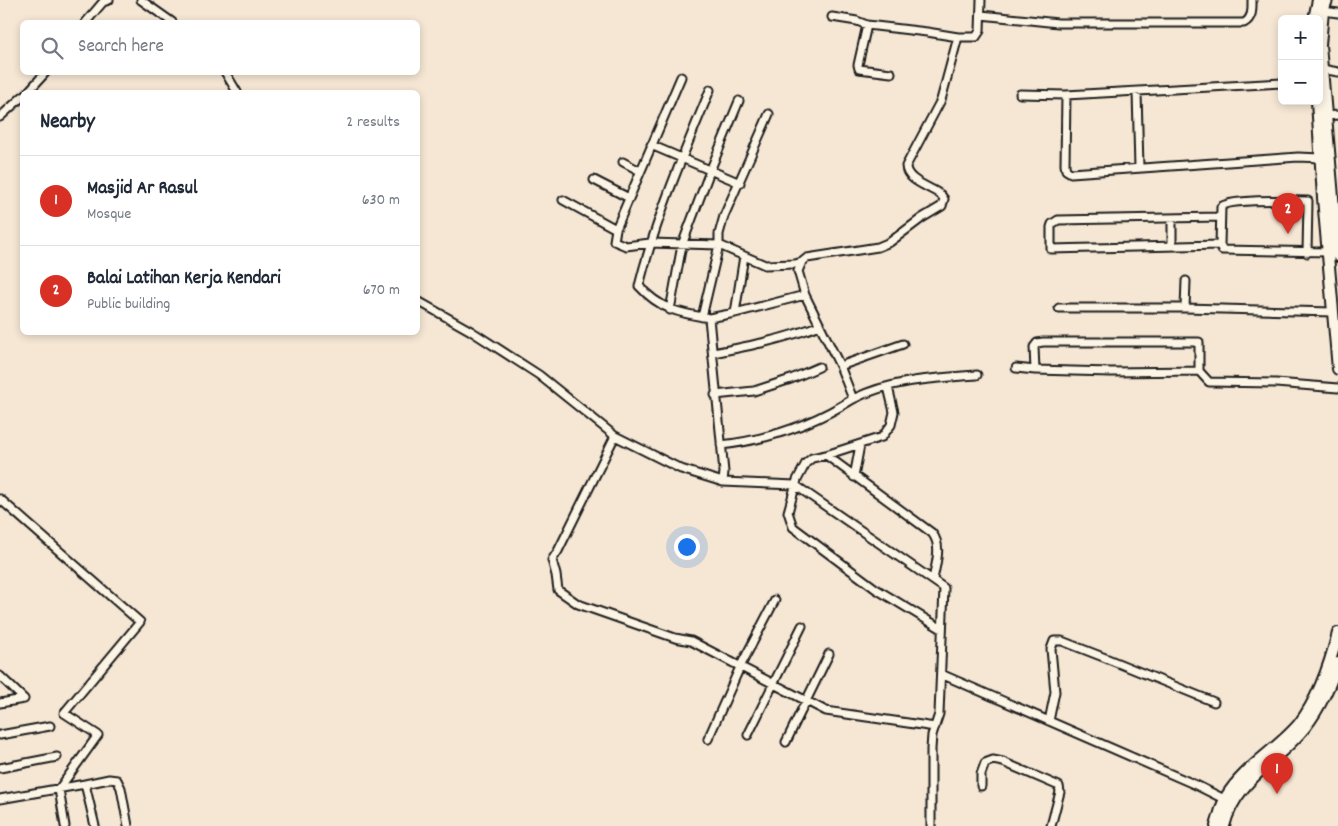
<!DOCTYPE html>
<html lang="en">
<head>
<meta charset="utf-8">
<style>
	body { margin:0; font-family:Dekko,sans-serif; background:#f6f6f7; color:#1f2937 }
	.controls { position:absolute; right:15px; top:15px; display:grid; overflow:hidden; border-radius:8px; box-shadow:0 2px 8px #0003 }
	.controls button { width:45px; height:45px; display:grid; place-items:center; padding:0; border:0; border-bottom:1px solid #e0e1e3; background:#fff; color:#1f2937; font:25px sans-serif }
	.you { position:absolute; left:686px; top:546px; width:18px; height:18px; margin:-12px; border:4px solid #fff; border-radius:50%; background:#1a73e8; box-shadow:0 0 0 8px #1a73e833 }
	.badge { display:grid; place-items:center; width:32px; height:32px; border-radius:50%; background:#d93025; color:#fff; font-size:16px; font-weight:700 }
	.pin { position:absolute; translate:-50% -41px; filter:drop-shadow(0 1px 2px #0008) }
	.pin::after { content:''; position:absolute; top:26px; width:18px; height:15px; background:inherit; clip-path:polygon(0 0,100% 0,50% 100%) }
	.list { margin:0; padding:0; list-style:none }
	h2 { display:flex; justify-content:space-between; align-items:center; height:65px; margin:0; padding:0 20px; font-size:21px }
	h2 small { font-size:16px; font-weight:400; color:#747a83 }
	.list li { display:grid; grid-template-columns:32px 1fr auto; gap:15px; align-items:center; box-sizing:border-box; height:90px; padding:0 20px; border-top:1px solid #e0e1e3 }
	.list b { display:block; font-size:19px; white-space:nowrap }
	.list p { margin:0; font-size:16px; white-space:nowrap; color:#747a83 }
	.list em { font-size:16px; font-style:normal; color:#747a83 }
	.icon { flex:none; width:28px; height:28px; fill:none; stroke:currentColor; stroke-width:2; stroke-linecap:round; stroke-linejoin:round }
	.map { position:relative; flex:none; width:1338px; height:826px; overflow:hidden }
	.search { position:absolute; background:#fff; box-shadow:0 2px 8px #0003; left:20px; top:20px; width:400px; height:55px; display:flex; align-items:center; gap:12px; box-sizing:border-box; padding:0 18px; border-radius:8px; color:#747a83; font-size:19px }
	.panel { position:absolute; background:#fff; box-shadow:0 2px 8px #0003; left:20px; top:90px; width:400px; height:245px; border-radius:8px }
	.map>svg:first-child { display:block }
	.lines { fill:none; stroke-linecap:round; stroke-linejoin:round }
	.minor-casing { stroke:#1c1c1c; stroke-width:11 }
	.highway-casing { stroke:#1c1c1c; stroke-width:14 }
	.minor { stroke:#fcf5e5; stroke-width:7 }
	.highway { stroke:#fcf5e5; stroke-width:10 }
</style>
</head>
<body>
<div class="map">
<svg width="1338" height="826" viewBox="0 0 1338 826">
	<rect width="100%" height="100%" fill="#f6e7d4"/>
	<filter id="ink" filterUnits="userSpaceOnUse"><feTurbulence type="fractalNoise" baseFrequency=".02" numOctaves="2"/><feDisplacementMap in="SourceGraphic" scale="10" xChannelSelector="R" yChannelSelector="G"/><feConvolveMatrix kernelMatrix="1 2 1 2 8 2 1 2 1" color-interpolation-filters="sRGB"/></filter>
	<g filter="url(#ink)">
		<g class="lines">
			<g class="minor-casing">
				<path id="minor" d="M141,0L172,22
					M1323,11L1338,13
					M981,15L1058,23H1244C1253,18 1252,9 1252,0
					M832,17L857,21L867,25L927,32L958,37
					M86,22L103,2L109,0
					M867,25L858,65L859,69L891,73
					M1322,69L1338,72
					M225,72L237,92
					M681,77L616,229L614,241L626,246L650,243L719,245L765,265L795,264L802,262
					M28,92L46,72
					M1137,92L1139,168
					M1020,94L1066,95L1282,83
					M1066,95L1065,165L1066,170L1071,173L1298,157L1321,158
					M1327,116L1338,115
					M0,117L22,97
					M651,145L740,183
					M623,162L640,171
					M594,180L629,198
					M563,200L616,229
					M1220,217L1058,220L1052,224L1051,227V249L1220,245
					M1172,218V245
					M1307,253L1308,201C1293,201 1229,198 1221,207L1220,245L1222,250L1328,252
					M418,301L471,331L539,375L615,436L681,469L723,482L724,472L709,318L735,313L805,295
					M1059,308H1185L1333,312
					M1185,308L1186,281
					M670,310L682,245L710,171L739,101
					M735,313L744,256
					M702,317L719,245V234L724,216L769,114
					M709,318C678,313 660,309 639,286C656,218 683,155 710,90
					M713,353C749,346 785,339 820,325
					M840,366L903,344
					M1016,368L1035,370
					M1199,371L1111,372L1035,370L1034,347L1037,343L1043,342H1199V371L1209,382L1276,383L1338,388
					M977,375C935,378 891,380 853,399L840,366L805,295L798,271L802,262L807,258L878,247L890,242L922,218L942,206L944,199L941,195C931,187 906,181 906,166L941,100L958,37H976L980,31L981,0
					M715,395L754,391L791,379L819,367
					M615,436L558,551L552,560L556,575L558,590L578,604L675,638L691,641L826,711L935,727
					M721,445C767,440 813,424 853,399
					M826,455L882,437L891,425L894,412L888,387
					M854,477L860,445
					M723,482L795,485L944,588L939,714L932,735L931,749V826
					M0,499L140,622L64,713L98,735L59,789L65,826
					M933,580C935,566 943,546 932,533L826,455L812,458L806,463L797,480L788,512L793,527L876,589L942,629
					M941,674L1196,785L1228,801
					M0,676L24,699
					M0,703L24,699
					M1049,721L1055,692L1051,649L1054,641H1062L1103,657L1214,702
					M0,735L50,726
					M748,735L802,626
					M708,739L740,667L775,600
					M786,742L829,654
					M0,768L57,757
					M85,784L109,779L117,780L121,788L128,826
					M981,786V774L985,763L993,760L1003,762L1059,786L1060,792L1051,826
					M0,799L85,784L95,826"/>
			</g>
			<g class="highway-casing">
				<path id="highway" d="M1327,0L1323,11L1320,45L1338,256
					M1314,19L1318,0
					M1317,101L1323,198L1338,369
					M1216,826C1219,817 1221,806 1226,797C1244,767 1277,750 1299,724C1319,698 1330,664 1338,633
					M1224,826C1235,782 1272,765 1300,733C1318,713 1329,688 1338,663"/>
			</g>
			<use href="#minor" class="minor"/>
			<use href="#highway" class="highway"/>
		</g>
	</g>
</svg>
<div class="controls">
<button>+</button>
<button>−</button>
</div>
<div class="you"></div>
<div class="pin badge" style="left:1277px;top:794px">1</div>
<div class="pin badge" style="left:1288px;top:234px">2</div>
<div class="search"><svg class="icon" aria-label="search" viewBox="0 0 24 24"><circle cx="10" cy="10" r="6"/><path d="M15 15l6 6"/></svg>Search here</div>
<section class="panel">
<h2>Nearby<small>2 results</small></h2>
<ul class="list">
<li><span class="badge">1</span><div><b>Masjid Ar Rasul</b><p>Mosque</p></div><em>630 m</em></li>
<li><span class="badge">2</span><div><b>Balai Latihan Kerja Kendari</b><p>Public building</p></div><em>670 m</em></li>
</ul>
</section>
</div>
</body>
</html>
